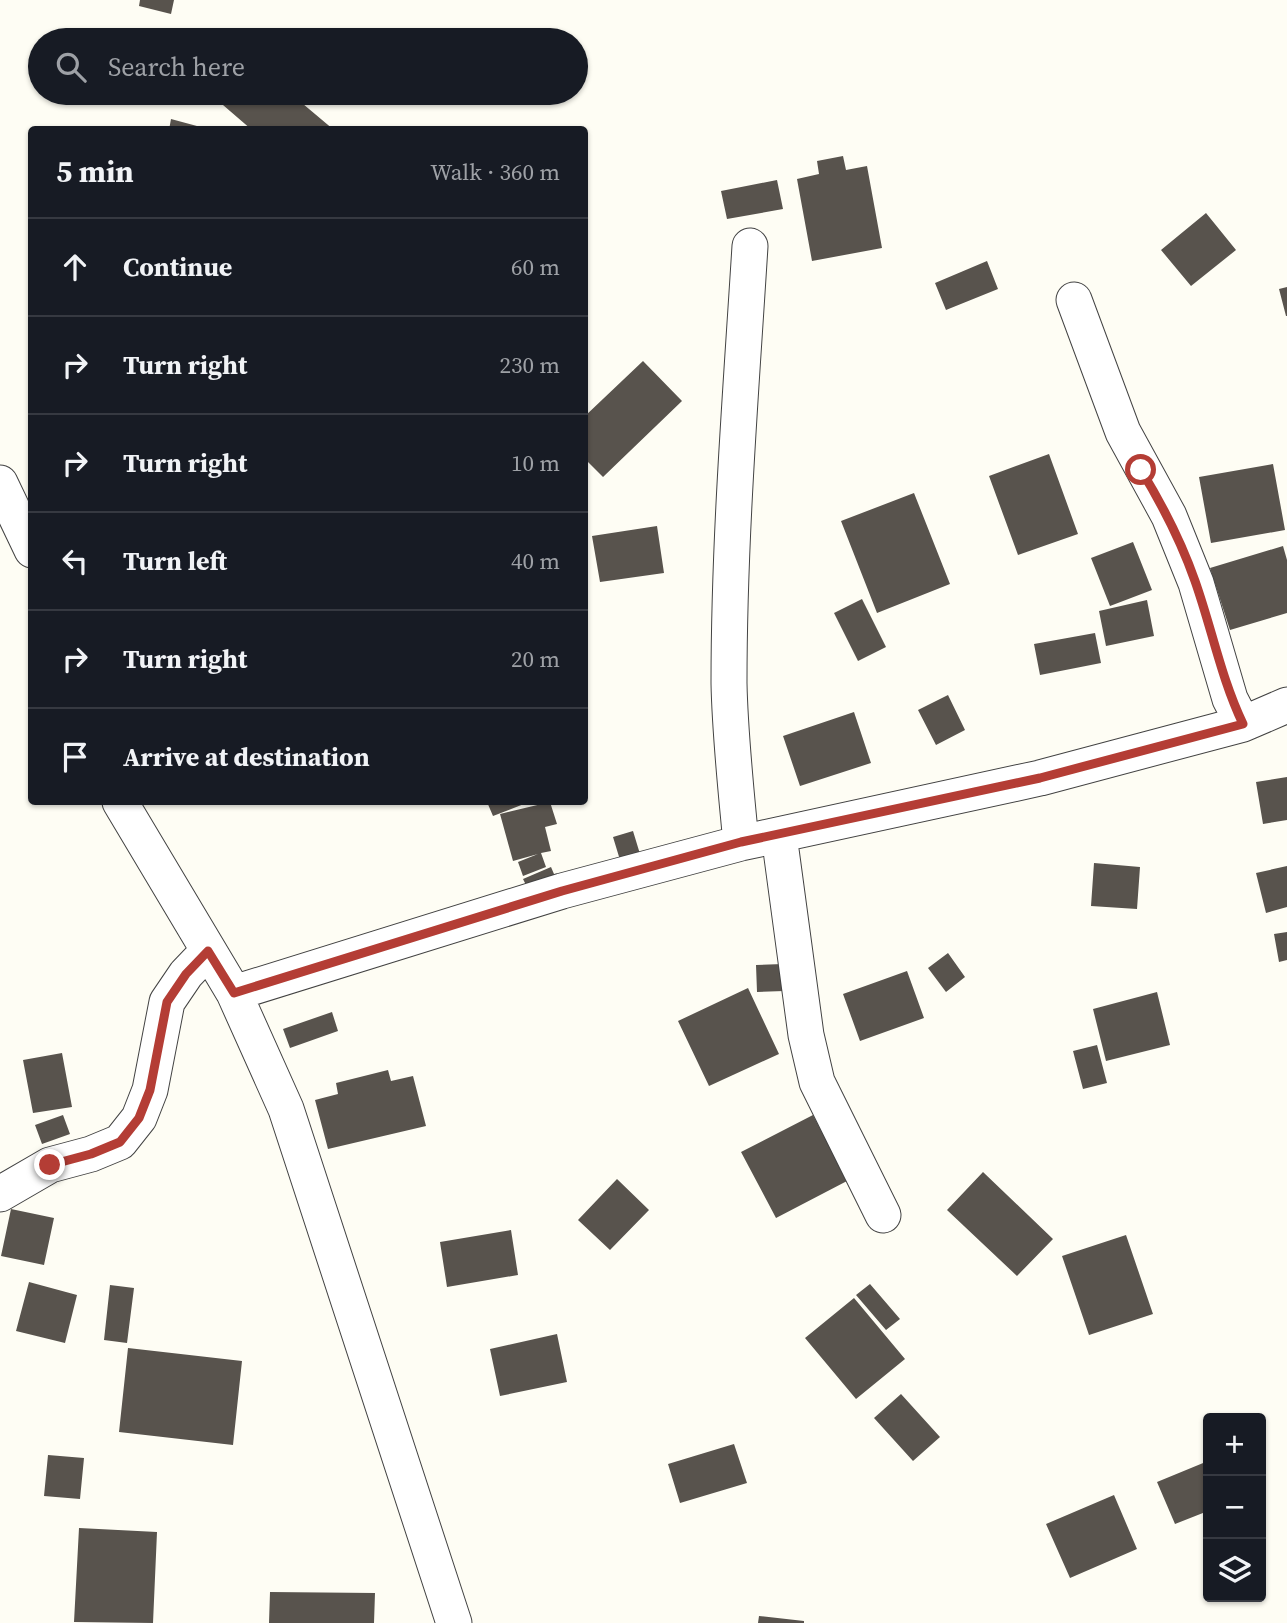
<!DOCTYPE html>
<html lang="en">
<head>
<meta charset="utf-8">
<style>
	body { margin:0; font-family:"Source Serif 4",serif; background:#20242c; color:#f1f3f6 }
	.controls { position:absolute; right:21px; bottom:21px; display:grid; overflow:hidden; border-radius:7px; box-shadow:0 2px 5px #0004 }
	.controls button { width:63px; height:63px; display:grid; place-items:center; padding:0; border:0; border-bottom:2px solid #363941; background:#171b24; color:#f1f3f6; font:35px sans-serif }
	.stop { position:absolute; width:21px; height:21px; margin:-16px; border:5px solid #b43d35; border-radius:50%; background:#fff }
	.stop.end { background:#b43d35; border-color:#fff; box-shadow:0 2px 7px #0008 }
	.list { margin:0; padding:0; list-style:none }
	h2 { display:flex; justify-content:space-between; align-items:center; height:91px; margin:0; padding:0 28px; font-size:30px }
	h2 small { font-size:23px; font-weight:400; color:#9ea1a6 }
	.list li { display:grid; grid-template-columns:46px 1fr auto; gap:21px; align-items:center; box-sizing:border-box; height:98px; padding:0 28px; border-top:2px solid #363941 }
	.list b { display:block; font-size:26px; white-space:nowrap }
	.list em { font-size:23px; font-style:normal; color:#9ea1a6 }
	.icon { flex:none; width:38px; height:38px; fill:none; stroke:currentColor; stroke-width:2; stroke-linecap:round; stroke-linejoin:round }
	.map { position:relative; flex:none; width:1287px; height:1623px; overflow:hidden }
	.search { position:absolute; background:#171b24; box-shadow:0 2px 5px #0004; left:28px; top:28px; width:560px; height:77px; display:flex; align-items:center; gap:18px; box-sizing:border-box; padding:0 24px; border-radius:38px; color:#9ea1a6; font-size:26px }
	.panel { position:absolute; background:#171b24; box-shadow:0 2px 5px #0004; left:28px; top:126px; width:560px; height:679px; border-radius:7px }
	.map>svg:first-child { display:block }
	.building { fill:#58534d }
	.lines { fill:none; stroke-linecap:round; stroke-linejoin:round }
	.minor-casing { stroke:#434343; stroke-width:37 }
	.minor { stroke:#fff; stroke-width:35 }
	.route { stroke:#b43d35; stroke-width:9 }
</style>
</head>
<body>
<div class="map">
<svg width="1287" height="1623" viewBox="0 0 1287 1623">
	<rect width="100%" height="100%" fill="#fefdf4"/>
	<path class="building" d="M140,0H174L171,14L139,6Z
		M234,93H290L334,130H252L223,105Z
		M171,119L208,129V130H169Z
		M843,156L846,170L867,166L882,248L812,261L797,179L819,174L817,161Z
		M777,180L783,209L727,219L721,191Z
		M1206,213L1236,250L1191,286L1161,250Z
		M987,261L998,289L946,310L935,283Z
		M1287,287V316H1286L1279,289Z
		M643,361L682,401L603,477L584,458V417Z
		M1049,454L1078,534L1018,555L989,476Z
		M1273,464L1285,530L1211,543L1199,477Z
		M914,493L950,584L877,613L841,521Z
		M657,526L664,573L600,582L592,536Z
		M1133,542L1152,590L1110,606L1091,558Z
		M1283,546L1287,560V613L1230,630L1210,568Z
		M862,599L886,647L858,661L834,613Z
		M1147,600L1154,636L1106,646L1099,611Z
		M1095,633L1101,663L1040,675L1034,644Z
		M948,695L965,730L936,745L918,710Z
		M854,712L871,763L800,786L783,736Z
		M1287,777V820L1263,824L1256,782Z
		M487,802H529L493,816Z
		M550,802L557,824L545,827L551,851L541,853L546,867L523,876L518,862L538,854L513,861L500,814Z
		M633,831L640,854L620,860L613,837Z
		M1094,863L1140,867L1137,909L1091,906Z
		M1287,866V907L1266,913L1256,873Z
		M551,867L557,881L530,893L523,879Z
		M1287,932V960L1279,962L1274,934Z
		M948,953L965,977L946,992L928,968Z
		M783,964L784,991L757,992L756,965Z
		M907,971L924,1018L860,1041L843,994Z
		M748,988L779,1054L709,1086L678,1021Z
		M1157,992L1170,1045L1106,1061L1093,1009Z
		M332,1012L338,1031L290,1048L283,1029Z
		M1097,1045L1107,1083L1083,1089L1073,1051Z
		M62,1053L72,1107L33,1113L23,1060Z
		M388,1070L391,1081L413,1076L426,1126L328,1149L315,1100L338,1094L336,1083Z
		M63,1115L70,1134L42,1144L35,1125Z
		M813,1115L847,1181L776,1218L741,1152Z
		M983,1172L1053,1239L1017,1276L947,1210Z
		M617,1179L649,1210L610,1250L578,1220Z
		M11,1209L54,1218L44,1265L1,1256Z
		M511,1230L518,1275L447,1287L440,1242Z
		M1126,1235L1153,1314L1089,1335L1062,1256Z
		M29,1282L77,1295L65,1343L16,1331Z
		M870,1284L900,1319L886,1330L856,1295Z
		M110,1285L134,1288L127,1343L104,1340Z
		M854,1298L905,1359L856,1399L805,1338Z
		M557,1334L567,1382L500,1396L490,1349Z
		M128,1348L242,1361L233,1445L119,1432Z
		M901,1394L940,1437L913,1461L874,1418Z
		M734,1444L747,1483L680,1503L668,1464Z
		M48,1455L84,1458L80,1499L44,1496Z
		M1208,1461V1511L1175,1524L1157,1482Z
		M1114,1495L1137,1549L1070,1578L1046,1524Z
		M79,1528L157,1532L153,1623L74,1622Z
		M270,1592L375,1593L374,1623H269Z
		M759,1616L804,1621V1623H758Z"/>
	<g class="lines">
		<g class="minor-casing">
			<path id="minor" d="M1074,300L1123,432L1169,516L1196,583L1230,699L1243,724
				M0,483L32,550
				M120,802L234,993L286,1109L454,1623
				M779,835L806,1035L817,1082L883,1215
				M741,843C736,789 730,736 729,683C729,537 741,391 750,246
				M234,993L562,891L741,843L1040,778L1243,724L1287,705
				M0,1194L50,1165L91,1154L120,1142L139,1118L150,1090L167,1002L186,974L208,951"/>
		</g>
		<use href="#minor" class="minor"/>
	</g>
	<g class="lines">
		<path class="route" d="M50,1165L91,1154L120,1142L139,1118L150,1090L167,1002L186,974L208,951L234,993L562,891L741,842L1040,778L1243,724C1221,678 1212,629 1195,581C1181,541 1163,506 1141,470"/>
	</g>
</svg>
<div class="controls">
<button>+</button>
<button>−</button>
<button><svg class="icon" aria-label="layers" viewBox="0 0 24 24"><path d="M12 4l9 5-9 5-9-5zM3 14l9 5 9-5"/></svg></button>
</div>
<div class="stop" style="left:1141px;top:470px"></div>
<div class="stop end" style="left:50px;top:1165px"></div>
<div class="search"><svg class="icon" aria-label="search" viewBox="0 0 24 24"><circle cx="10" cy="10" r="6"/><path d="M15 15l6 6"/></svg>Search here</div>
<section class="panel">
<h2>5 min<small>Walk · 360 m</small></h2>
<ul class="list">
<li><svg class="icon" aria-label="ahead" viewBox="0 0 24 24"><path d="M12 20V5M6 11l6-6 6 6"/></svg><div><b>Continue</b></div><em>60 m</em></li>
<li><svg class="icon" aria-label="right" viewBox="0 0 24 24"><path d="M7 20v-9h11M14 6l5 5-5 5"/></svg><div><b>Turn right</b></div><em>230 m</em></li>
<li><svg class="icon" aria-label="right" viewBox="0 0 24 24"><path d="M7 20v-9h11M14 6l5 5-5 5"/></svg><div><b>Turn right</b></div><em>10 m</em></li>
<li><svg class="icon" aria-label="left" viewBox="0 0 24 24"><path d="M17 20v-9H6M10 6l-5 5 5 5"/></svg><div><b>Turn left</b></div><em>40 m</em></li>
<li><svg class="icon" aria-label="right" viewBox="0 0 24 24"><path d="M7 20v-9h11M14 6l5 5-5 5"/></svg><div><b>Turn right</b></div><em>20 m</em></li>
<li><svg class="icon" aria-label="arrive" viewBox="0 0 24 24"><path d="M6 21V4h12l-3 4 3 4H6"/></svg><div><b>Arrive at destination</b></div></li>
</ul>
</section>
</div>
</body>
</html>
